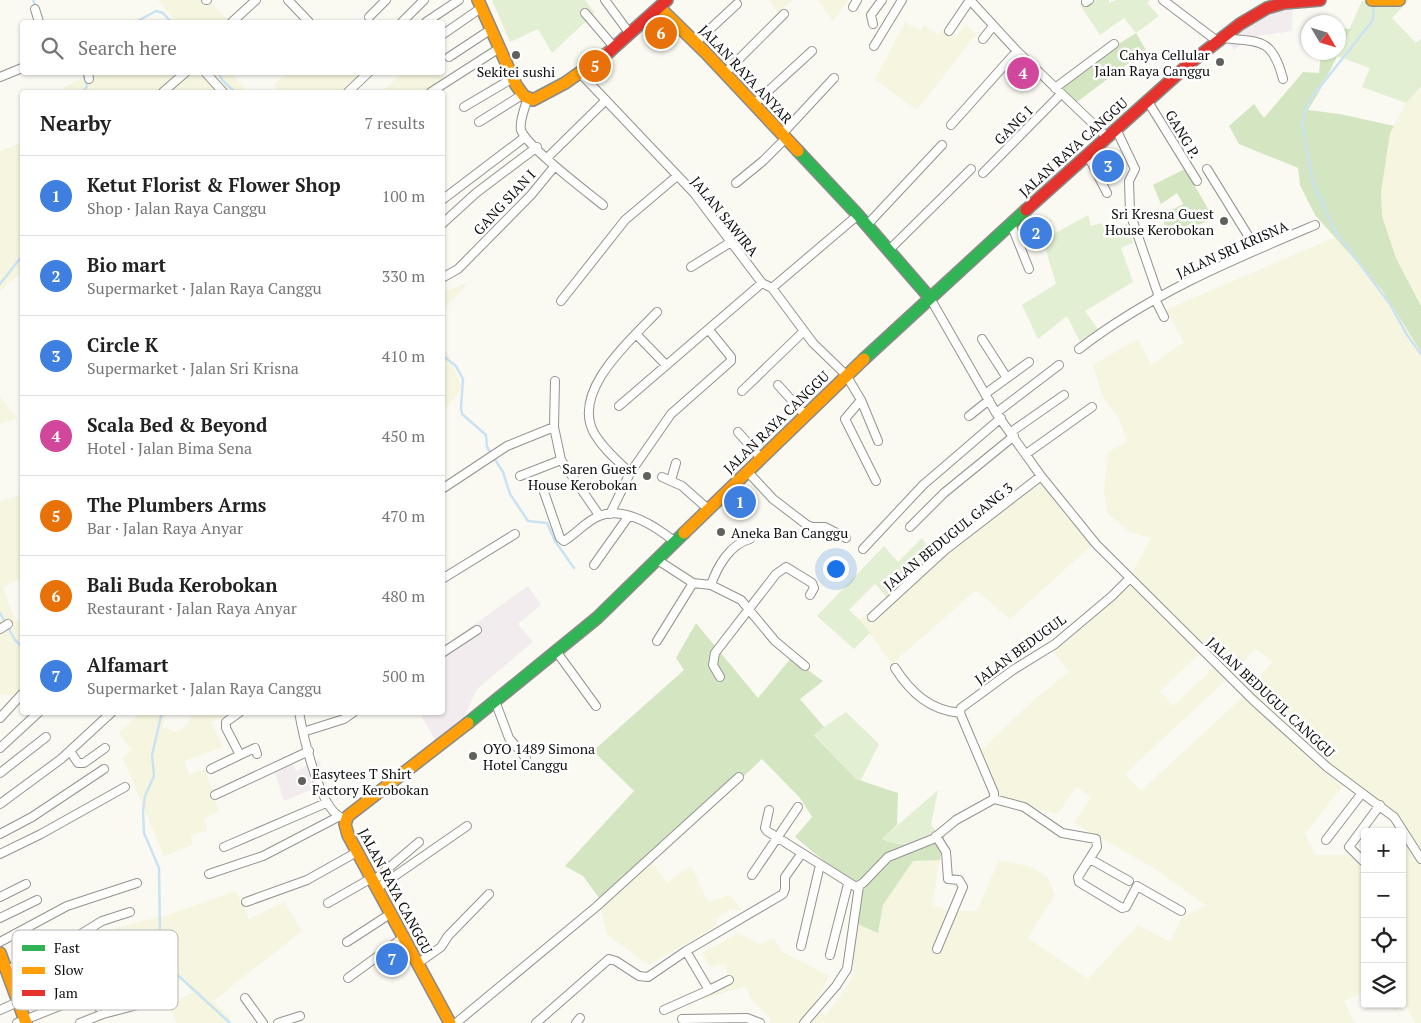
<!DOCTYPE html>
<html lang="en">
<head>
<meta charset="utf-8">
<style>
	body { margin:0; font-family:"PT Serif",serif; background:#f6f6f6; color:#222 }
	.controls { position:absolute; right:15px; bottom:15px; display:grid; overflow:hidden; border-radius:5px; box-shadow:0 1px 4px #0004 }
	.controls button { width:45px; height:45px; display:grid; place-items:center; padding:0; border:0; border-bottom:1px solid #e0e0e0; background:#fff; color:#222; font:25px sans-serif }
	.compass { position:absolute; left:1301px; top:15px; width:45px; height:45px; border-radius:50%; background:#fff; box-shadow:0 1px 4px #0004; rotate:128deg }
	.you { position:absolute; left:835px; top:568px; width:18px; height:18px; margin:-12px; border:4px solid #fff; border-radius:50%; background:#1a73e8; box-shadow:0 0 0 8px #1a73e833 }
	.badge { display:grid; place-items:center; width:32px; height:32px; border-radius:50%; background:#60605d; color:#fff; font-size:16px; font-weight:700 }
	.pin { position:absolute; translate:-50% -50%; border:2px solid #fff; box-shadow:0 1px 5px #0006 }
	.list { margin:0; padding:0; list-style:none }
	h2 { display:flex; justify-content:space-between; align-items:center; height:65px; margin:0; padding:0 20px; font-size:21px }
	h2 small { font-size:16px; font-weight:400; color:#767676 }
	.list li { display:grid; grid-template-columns:32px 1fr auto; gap:15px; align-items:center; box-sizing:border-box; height:80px; padding:0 20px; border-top:1px solid #e0e0e0 }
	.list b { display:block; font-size:19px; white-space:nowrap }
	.list p { margin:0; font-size:16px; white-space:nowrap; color:#767676 }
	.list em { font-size:16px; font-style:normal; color:#767676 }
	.icon { flex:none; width:28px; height:28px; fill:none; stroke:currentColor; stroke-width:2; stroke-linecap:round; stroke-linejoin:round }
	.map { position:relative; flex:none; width:1421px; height:1023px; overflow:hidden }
	.search { position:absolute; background:#fff; box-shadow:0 1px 4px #0004; left:20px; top:20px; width:425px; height:55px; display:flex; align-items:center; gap:12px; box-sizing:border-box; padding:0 18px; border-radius:5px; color:#767676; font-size:19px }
	.panel { position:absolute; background:#fff; box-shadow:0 1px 4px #0004; left:20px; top:90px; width:425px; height:625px; border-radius:5px }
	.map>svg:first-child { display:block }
	.industrial { fill:#f2ecef }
	.farmland { fill:#f6f5df; fill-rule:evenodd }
	.green { fill:#e3efd3 }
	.forest { fill:#d4e6c1 }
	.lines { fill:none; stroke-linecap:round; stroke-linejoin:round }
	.stream { stroke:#cae3f3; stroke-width:2.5 }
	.street-casing { stroke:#949390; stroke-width:10 }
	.fast-casing { stroke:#8a8a87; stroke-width:14 }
	.slow-casing { stroke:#8a8a87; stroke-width:14 }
	.jam-casing { stroke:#8a8a87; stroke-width:14 }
	.street { stroke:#fefefd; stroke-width:8 }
	.fast { stroke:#30b455; stroke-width:11 }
	.slow { stroke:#ff9f0a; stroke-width:11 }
	.jam { stroke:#e5322d; stroke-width:11 }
	.poi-dot { fill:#60605d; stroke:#fff; stroke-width:2 }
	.labels { text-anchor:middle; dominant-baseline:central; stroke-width:5; stroke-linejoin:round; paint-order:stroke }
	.poi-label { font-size:14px; fill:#0d0d0d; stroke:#fff; text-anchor:end }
	.street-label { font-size:14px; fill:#0d0d0d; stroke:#fff }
	.key { fill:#fff; stroke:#b6b6b6; stroke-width:1 }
	.key-label { font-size:14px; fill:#0d0d0d }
</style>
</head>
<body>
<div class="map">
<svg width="1421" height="1023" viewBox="0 0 1421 1023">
	<rect width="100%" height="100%" fill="#faf9f2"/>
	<path class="industrial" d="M1274,0H1293L1292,31L1251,37L1234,50L1221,32Z
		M528,586L541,605L518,624L533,642L477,689L461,723L436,742L420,713L442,712L443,647Z
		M291,759L296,771L319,760L326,783L284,801L273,766Z"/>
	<path class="farmland" d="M158,0H211L210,2L230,22H176Z
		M769,0H793L778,12Z
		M818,0H848L833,21Z
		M905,22L920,31L924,25L938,35L943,29L955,38L966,25L976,34L917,110L875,79Z
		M230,72L248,92H66L64,87L94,73Z
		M287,73H369L348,92H280L274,85Z
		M402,73H441L447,79L430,92H382Z
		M1419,90L1421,91V306L1396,258L1382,216L1381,193L1390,133L1406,103Z
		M22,143V272L0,291V151Z
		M1336,237L1382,290L1421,352V1023H1415L1406,1005L1394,1011L1391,1004H1402L1403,835L1390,815L1345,783L1305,834L1316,855H1347L1365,864V991L1344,1001L1355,1023H769L771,1019L751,999L746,986L701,1000L704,992L729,977L724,964L710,967L702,953L738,933L760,944L774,938L782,952L829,976L813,1008L826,1016L851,980L855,966L847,958L853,922L878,933L883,905L913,861L940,860L932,904L948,911H977L999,860L1032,867L1048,878L1055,894L1028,938L1088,979L1138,925L1170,942L1181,919L1205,905L1154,868L1074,823L1091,797L1076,787L1058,814L1007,802L999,803L977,754L1037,697L1069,672L1049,646L1129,578L1151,538L1130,532L1108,514L1104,490L1108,452L1127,442L1119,418L1102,395L1093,365L1138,339L1151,365L1184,342L1166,310ZM1256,648L1272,662L1246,694L1141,791L1125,774L1229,677ZM1202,651L1217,665L1173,706L1160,691Z
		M468,283L443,310V292Z
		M443,352H447L462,389L443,411Z
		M0,396L17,418L0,424Z
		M1038,472L1094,543L1010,619L976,590L892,664L860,620Z
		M22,494V578L3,587L14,617L22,624L21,697L0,694V502Z
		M139,713H167L162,727L175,732L186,727L193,713H231L211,722L223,747L184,761L189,775L205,769L219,811L204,819L207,831L191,835L192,845L164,856L123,758L131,749L119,733Z
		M649,857L667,883L691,866L708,902L730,895L741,910L730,909L716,919L718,925L649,965L607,935L599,898Z
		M236,891L249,919L284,902L302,931L213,1001L230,1018L224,1023H177L168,1005L192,993L185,978L145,995L131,971L89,989L83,975L121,960L116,928L167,915Z"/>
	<path class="green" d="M492,0H585L595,13L552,53L538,29L510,42Z
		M1088,0H1109V3L1116,0H1150L1147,3L1159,16L1136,33L1124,18L1100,35L1080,5Z
		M1409,0L1392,18L1416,43L1421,39V87L1406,103L1362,87L1370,68L1337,56L1362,1Z
		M1088,215L1091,226L1102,223L1105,232L1127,224L1133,243L1121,248L1133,282L1085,311L1098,329L1080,342L1067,316L1038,339L1022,305L1056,284L1043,240Z
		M954,526L962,535L887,597L875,584L849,610L860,620L870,633L854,649L817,616L884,546L898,562L922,538L929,548Z
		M846,712L879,744L861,780L856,779L814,734Z
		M938,790L931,825L938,833C920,844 900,847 882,839Z"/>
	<path class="forest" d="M1339,28L1351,29L1318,94L1308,110L1340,114L1394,126L1390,133L1381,193L1382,216L1396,258L1421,306V352L1382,290L1315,215L1300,185L1298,168L1239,144L1229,126L1254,104L1264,118L1303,72L1319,73L1321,53L1338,52Z
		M1136,33L1146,50L1073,105L1053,85Z
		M1185,169L1214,219L1166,236L1163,215L1183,204L1177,193L1161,204L1153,185Z
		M696,623L758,698L791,658L823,681L800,699L824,727L814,735L856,779L898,793L897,825L882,839C906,850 925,841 946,828L940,860L913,861L883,905L878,933L853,922L859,890L795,837L812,817L800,798L762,759L711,807L599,898L583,876L565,866L634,791L593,751L684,670L676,658Z"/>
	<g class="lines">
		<path class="stream" d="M33,0L36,7
			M1374,2L1373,20L1312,97L1305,110L1302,124L1313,183L1335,231L1390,304L1407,335L1421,354
			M136,22L156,11L163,13L171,22
			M218,72L223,81L235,92
			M83,92L87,86L83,72
			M0,284L22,256
			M442,355L456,366L463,379L461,408L462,414L486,435L487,447L503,472L510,494L528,521L547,523L555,541L574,568
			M0,613L15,640L22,647
			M162,712L152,755L154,776L145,796L143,811L144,833L159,868L160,934L171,969L230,1023"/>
		<g class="street-casing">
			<path id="street" d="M206,0H207
				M288,0L309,22
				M605,0L630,34
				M970,0L1017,51L1107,137
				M1163,0L1217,41
				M1086,2L1089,0
				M853,7L857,0
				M35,9L39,22
				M585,13L614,47
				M369,17L386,0
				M232,22L256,0
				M402,22L424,0
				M426,22L459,0
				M873,24L871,15L882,0
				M949,31L970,0
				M442,35L481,8
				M1221,38C1260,42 1272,37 1283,79
				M983,39L993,26
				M696,42L737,4
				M874,46L902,0
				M449,57L490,30
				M88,72L89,79
				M205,72L223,92
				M580,73L694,193L762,283L772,288L813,343L846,375L861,400L878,441
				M725,73L784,14
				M0,77L22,68
				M1055,88L1114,44
				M163,92L186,72
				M348,92L369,72
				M431,92L498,49
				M527,100C525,108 519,121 521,130C527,147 587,192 603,205
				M1147,100L1197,181
				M754,104L812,51
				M464,107L513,78
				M479,122L522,95
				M951,125L1017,51
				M1116,129L1135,169L1129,181L1130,213L1159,297
				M782,134L834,78
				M1087,154L1107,193
				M547,158L606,100
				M1207,169L1257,250
				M983,173L1061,94
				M736,183L763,161L786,138
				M442,200L525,137
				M442,224L476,193L537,147
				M1011,224L1029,269
				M867,225L942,145
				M889,250L971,169
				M691,267L731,242
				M442,278L458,269L531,195L554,167
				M772,288L858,215
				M930,298L996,413L1041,476L1096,544L1253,700L1327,767L1394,817L1421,859
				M1155,299L1164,317
				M561,301L625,220L677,176
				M636,334L666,365
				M982,339L1007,378
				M1079,349C1152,293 1232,260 1315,225
				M555,381L554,427L561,460L599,515
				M778,385L805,415
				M742,391L803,332
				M985,394L1029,362
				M861,400L845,419L876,481
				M619,406L762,283
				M996,413L1059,365
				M969,416L989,400
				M738,432L760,457
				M1011,432L1064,395
				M1026,454L1092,407
				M747,471L773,499L807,525L812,527H825L846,538
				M630,473C617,460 603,449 594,433C571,391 630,341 657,312
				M520,476L561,460
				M662,477L682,486L708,509
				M671,480L676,463
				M442,489L507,446L554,427
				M543,489L560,538L564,541C576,534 586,521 599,516C624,506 655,526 674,541
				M610,514L630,473L671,414L731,361V357L709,330
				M910,527L944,493L1014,436
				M863,549L923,485L1001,418
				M656,559L693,583L711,585L741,600L775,641L805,666
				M594,565L628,517
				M442,579L515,534
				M711,585C717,567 730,544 750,539
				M872,617L945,550L1041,476
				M0,629L8,624
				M657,641L693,583
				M556,651L596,706
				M442,653L477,630
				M895,668C911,693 930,710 960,713
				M720,677L713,665L715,653L776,574L786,567L812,583L814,588L810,595
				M495,701L509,738L526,758
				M240,712L226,722V728L240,755L255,748L257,754
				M299,712C303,735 320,812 343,818
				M0,718L22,694
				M303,732L344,719L354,712
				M0,748L39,712
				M70,751L78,763H84L105,748
				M211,769L240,755
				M0,773L46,737
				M215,795L309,751
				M994,799L1024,807L1062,833L1096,839L1097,847L1078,877L1079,882L1122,908L1126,907L1137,886L1181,911
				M0,804L61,759L112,712
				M769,810L765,828L767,831L856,887L863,883L888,857L933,839L956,820L994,799V793L960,713L961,708L1013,670L1055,644L1112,596L1129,579
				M0,834L32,817L104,769
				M936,836L946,852L948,879L959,880L963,887L937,949
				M1326,840L1362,793
				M224,847L326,803
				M0,854L41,834L125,787
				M1090,859L1129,881
				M1363,861L1349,847L1380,805
				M209,874L263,856L338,817
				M752,875L798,807
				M372,882L419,842
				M376,889L467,826
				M0,897L26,884
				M246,902L307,880L357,852
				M328,903L370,879
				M0,918L37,900
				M0,942L67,906L137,883
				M347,942L390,914
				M801,946L820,865
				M830,955L848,884
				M417,964L441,947L448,936L489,894
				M6,971L31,957L81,934L102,921L130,912
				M348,978L404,937
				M709,990L729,980
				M245,998L263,1023
				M0,1010L18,1002
				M664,1010L709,990L686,951
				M682,1019L747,1018L760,1023
				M17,1023L77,999L92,1000L98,1007
				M80,1023L103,1014L172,996
				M278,1023L300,1016
				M456,1023L596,907L739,777
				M536,1023L609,959L616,961L639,976L648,977L686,951L783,894L785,889V877L802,853
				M576,1023L580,1018
				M804,1023L836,986L847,969L859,886"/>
		</g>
		<g class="fast-casing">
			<path id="fast" d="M798,151L858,215L930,298
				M864,359L1026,210
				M468,723L597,618L684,533"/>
		</g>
		<g class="slow-casing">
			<path id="slow" d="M478,0L516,85L524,96L533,100L565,83L609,52
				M1372,0H1399
				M660,8L706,53L798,151
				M684,533L864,359
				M0,953L26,1023
				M450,1023L348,835L345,824L348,816L468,723"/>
		</g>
		<g class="jam-casing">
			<path id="jam" d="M609,52L667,0
				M1026,210L1190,63L1240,24L1267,8L1284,3L1320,0"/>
		</g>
		<use href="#street" class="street"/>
		<use href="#fast" class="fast"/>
		<use href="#slow" class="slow"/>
		<use href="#jam" class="jam"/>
	</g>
	<g class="poi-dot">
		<circle cx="516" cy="55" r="5"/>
		<circle cx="1220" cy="62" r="5"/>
		<circle cx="1224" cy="221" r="5"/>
		<circle cx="647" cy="476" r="5"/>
		<circle cx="721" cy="532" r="5"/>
		<circle cx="473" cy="756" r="5"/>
		<circle cx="302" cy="781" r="5"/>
	</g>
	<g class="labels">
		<g class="poi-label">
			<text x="1210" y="54">Cahya Cellular<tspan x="1210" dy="16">Jalan Raya Canggu</tspan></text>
			<text x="516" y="71" text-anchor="middle">Sekitei sushi</text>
			<text x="1214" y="213">Sri Kresna Guest<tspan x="1214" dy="16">House Kerobokan</tspan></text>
			<text x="637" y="468">Saren Guest<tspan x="637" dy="16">House Kerobokan</tspan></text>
			<text x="731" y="532" text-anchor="start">Aneka Ban Canggu</text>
			<text x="483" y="748" text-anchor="start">OYO 1489 Simona<tspan x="483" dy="16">Hotel Canggu</tspan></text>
			<text x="312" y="773" text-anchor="start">Easytees T Shirt<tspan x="312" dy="16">Factory Kerobokan</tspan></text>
		</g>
		<g class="street-label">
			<text transform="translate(746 74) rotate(47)">JALAN RAYA ANYAR</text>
			<text transform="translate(1013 125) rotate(-45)">GANG I</text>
			<text transform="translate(1183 134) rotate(59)">GANG P.</text>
			<text transform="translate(1073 147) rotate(-42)">JALAN RAYA CANGGU</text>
			<text transform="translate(504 202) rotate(-47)">GANG SIAN I</text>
			<text transform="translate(725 216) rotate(51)">JALAN SAWIRA</text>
			<text transform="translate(1232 249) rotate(-24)">JALAN SRI KRISNA</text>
			<text transform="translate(776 422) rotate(-44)">JALAN RAYA CANGGU</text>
			<text transform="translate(948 536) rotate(-39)">JALAN BEDUGUL GANG 3</text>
			<text transform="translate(1020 649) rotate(-36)">JALAN BEDUGUL</text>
			<text transform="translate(1271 697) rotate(43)">JALAN BEDUGUL CANGGU</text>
			<text transform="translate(396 891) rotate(62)">JALAN RAYA CANGGU</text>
		</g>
	</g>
	<rect x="12" y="930" width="166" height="80" rx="8" class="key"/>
	<rect x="22" y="945" width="23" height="6" fill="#30b455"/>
	<rect x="22" y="967" width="23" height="7" fill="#ff9f0a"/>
	<rect x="22" y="990" width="23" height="6" fill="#e5322d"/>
	<g class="key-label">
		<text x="54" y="953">Fast</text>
		<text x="54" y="975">Slow</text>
		<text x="54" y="998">Jam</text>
	</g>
</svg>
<div class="controls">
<button>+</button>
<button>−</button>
<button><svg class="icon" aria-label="locate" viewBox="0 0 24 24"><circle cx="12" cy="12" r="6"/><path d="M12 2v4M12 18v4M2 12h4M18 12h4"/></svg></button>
<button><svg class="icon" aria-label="layers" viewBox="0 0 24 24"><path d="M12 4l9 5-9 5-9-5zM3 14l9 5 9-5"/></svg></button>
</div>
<svg class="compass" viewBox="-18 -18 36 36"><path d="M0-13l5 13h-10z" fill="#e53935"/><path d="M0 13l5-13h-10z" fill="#767676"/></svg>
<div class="you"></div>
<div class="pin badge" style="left:740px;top:502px;background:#3f7fe0">1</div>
<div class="pin badge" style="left:1036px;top:233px;background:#3f7fe0">2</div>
<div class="pin badge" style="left:1108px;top:166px;background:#3f7fe0">3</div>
<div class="pin badge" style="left:1023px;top:73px;background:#d1479c">4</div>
<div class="pin badge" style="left:595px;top:66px;background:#e8710a">5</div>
<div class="pin badge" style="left:661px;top:33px;background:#e8710a">6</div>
<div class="pin badge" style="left:392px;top:959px;background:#3f7fe0">7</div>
<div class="search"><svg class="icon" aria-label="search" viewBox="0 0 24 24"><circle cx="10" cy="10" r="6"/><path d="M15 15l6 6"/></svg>Search here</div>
<section class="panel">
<h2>Nearby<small>7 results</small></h2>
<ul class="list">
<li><span class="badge" style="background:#3f7fe0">1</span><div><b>Ketut Florist &amp; Flower Shop</b><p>Shop · Jalan Raya Canggu</p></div><em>100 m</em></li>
<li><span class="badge" style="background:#3f7fe0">2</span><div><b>Bio mart</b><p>Supermarket · Jalan Raya Canggu</p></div><em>330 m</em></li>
<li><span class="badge" style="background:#3f7fe0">3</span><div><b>Circle K</b><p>Supermarket · Jalan Sri Krisna</p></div><em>410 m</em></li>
<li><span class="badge" style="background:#d1479c">4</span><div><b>Scala Bed &amp; Beyond</b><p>Hotel · Jalan Bima Sena</p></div><em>450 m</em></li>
<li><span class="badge" style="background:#e8710a">5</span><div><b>The Plumbers Arms</b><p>Bar · Jalan Raya Anyar</p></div><em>470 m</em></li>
<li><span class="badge" style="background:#e8710a">6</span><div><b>Bali Buda Kerobokan</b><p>Restaurant · Jalan Raya Anyar</p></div><em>480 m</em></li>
<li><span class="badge" style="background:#3f7fe0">7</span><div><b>Alfamart</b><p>Supermarket · Jalan Raya Canggu</p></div><em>500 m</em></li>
</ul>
</section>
</div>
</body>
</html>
